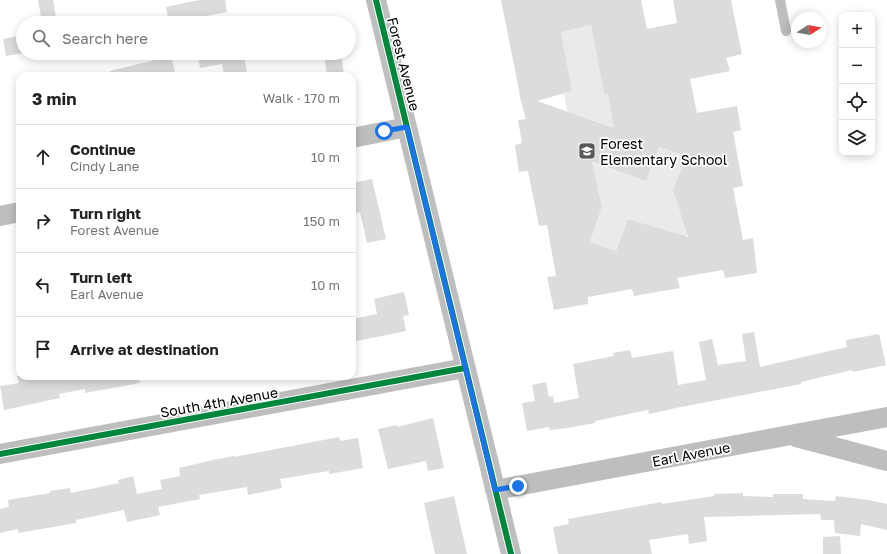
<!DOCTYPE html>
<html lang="en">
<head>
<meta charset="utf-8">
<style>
	body { margin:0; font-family:"Golos Text",sans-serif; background:#f2f2f2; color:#222 }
	.controls { position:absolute; right:12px; top:12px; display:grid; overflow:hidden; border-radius:8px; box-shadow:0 2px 10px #0003 }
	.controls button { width:36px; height:36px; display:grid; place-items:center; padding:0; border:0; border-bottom:1px solid #e0e0e0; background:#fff; color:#222; font:20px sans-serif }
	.compass { position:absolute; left:791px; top:12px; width:36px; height:36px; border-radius:50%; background:#fff; box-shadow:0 2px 10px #0003; rotate:79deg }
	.stop { position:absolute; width:12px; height:12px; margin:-9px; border:3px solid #1a73e8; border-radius:50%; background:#fff }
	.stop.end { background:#1a73e8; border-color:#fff; box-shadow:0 1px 4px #0008 }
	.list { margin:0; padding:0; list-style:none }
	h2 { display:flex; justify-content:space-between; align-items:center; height:52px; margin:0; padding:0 16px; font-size:17px }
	h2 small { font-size:13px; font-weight:400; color:#767676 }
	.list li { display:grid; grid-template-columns:26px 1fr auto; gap:12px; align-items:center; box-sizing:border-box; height:64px; padding:0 16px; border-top:1px solid #e0e0e0 }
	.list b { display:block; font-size:15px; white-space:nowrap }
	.list p { margin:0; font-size:13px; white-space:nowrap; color:#767676 }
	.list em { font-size:13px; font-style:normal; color:#767676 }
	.icon { flex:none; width:22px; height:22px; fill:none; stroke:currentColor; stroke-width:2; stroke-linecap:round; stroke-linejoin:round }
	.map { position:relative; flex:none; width:887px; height:554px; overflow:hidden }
	.search { position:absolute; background:#fff; box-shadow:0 2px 10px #0003; left:16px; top:16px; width:340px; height:44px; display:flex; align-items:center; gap:10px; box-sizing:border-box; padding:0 14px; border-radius:22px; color:#767676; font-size:15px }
	.panel { position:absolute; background:#fff; box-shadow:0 2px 10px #0003; left:16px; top:72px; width:340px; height:308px; border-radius:12px }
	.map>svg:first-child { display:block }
	.green { fill:#eaeaea }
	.building { fill:#dcdcdc; fill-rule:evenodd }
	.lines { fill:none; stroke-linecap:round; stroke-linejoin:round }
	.service { stroke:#bebebe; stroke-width:10 }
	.minor { stroke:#bebebe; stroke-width:20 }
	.cycleway-casing { stroke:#fff; stroke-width:8 }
	.cycleway { stroke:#00873e; stroke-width:6 }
	.route { stroke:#1a73e8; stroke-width:5 }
	.labels { text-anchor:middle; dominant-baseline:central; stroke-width:3.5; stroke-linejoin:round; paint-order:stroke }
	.street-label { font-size:14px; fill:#000; stroke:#fff }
	.poi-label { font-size:14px; fill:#000; stroke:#fff; text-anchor:start }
</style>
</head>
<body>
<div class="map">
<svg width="887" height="554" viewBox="0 0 887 554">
	<rect width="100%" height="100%" fill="#fff"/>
	<path class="green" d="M591,25L604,94H608L614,128L575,114L568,116L564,94L572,91L561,32Z
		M659,147L686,156L673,190L679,209L693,214L686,237L628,219L616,251L590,242L602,207L598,189L582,185L590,162L646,181Z"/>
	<path class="building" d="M38,0H53L57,23H42Z
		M199,0H225L227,12L169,23L166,7Z
		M501,0H641L647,29L677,23L673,0H731L742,54L726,58L730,71L690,79L697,113L737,106L741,130L733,132L743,186L733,188L743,240L753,238L757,273L725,278L723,270L677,278L680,288L634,296L632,289L588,297V304L554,310L547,277L556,276L547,225L539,226L528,171L519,172L515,145L522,143L518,120L526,119L519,94L520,95ZM591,25L604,94H608L614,128L537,101L572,91L561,32ZM659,147L686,156L673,190L688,237L628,219L616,251L590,242L602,207L592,162L646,181Z
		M23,35V53L6,56L3,39Z
		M197,53H243L248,76H224L222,64L200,68Z
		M324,53H341L344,76H327Z
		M171,55L175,72L152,76H111L110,71L155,60L154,58Z
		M372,179L386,239L367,243L360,212L352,214V183Z
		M404,292L409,315L403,316L406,331L352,342V319L377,314L374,299Z
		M754,332L760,367L847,347L846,340L879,334L886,365L853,372L852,370L801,382V384L676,408L649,414L648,410L595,421V423L567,428L550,430L549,427L527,431L522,403L535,401L532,385L546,382L549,397L553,396L554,403L579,398L573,364L614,356L613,353L630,350L632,358L673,351L678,385L706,380L699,342L712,339L718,365L746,361L742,334Z
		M17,376H139L140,383L85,393V389L59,394L60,398L4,410L0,386L19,383Z
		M433,418L444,468L428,471L426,461L388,469L378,429L397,425V427Z
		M339,437L340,441L358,438L363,468L329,474V471L280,479L282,488L248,495L247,487L199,495L200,499L158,507L160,515L127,522L124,510L76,520V523L18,533V529L0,533V509L9,507L8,500L50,493V491L70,488L71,493L119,483L118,480L133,476L137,494L162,489L160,480L180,476L179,468L213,460L234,456V457Z
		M743,493V496L773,497V494H803V499L835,501L836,496L869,500L887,504V530L861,524L860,536L835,533L834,520H821L820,514L704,517L707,541L689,544L688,534L649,540L652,554H558L553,527L569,524L568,519L662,502V504L714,496V494Z
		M454,496L467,554H435L424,503Z
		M840,536L841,554H823V537Z"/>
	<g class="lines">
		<path class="service" d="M780,0L786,31"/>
		<path class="minor" d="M376,0L511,554
			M352,138L407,127
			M0,216L20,212
			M796,437L887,461
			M0,454L465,368
			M495,490L887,417"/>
		<g class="cycleway-casing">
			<path id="cycleway" d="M376,0L511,554
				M0,454L465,368"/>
		</g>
		<use href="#cycleway" class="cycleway"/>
	</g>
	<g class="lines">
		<path class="route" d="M384,131L407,127L495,490L518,486"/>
	</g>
	<defs>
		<g id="school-square" transform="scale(0.9)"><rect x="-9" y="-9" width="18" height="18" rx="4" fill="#595959" stroke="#fff"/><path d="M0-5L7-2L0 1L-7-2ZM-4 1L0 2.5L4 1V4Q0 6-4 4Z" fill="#fff"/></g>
	</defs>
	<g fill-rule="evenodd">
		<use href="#school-square" x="587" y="151"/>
	</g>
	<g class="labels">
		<g class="street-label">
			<text transform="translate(404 64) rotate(76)">Forest Avenue</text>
			<text transform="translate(219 402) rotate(-10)">South 4th Avenue</text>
			<text transform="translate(691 454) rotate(-11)">Earl Avenue</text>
		</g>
		<g class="poi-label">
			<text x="600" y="143">Forest<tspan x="600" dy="16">Elementary School</tspan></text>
		</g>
	</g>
</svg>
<div class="controls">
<button>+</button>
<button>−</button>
<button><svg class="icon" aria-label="locate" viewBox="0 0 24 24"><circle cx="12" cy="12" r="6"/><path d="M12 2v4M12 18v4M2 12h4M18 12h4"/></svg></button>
<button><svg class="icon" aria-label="layers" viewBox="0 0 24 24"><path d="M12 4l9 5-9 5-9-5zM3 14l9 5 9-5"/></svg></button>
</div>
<svg class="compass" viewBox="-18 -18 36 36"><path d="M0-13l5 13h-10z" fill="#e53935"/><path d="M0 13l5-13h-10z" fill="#767676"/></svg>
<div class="stop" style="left:384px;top:131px"></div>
<div class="stop end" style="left:518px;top:486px"></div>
<div class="search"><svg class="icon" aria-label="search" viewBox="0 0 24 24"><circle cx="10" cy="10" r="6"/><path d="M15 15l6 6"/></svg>Search here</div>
<section class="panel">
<h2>3 min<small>Walk · 170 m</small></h2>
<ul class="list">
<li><svg class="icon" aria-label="ahead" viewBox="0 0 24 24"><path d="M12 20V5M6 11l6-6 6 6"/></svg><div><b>Continue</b><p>Cindy Lane</p></div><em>10 m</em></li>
<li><svg class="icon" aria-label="right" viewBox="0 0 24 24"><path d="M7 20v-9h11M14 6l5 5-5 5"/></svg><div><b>Turn right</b><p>Forest Avenue</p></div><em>150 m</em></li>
<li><svg class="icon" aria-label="left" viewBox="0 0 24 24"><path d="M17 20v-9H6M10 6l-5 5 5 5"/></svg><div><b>Turn left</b><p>Earl Avenue</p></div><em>10 m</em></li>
<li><svg class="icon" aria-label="arrive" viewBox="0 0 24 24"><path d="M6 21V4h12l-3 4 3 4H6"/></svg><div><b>Arrive at destination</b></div></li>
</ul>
</section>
</div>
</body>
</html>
